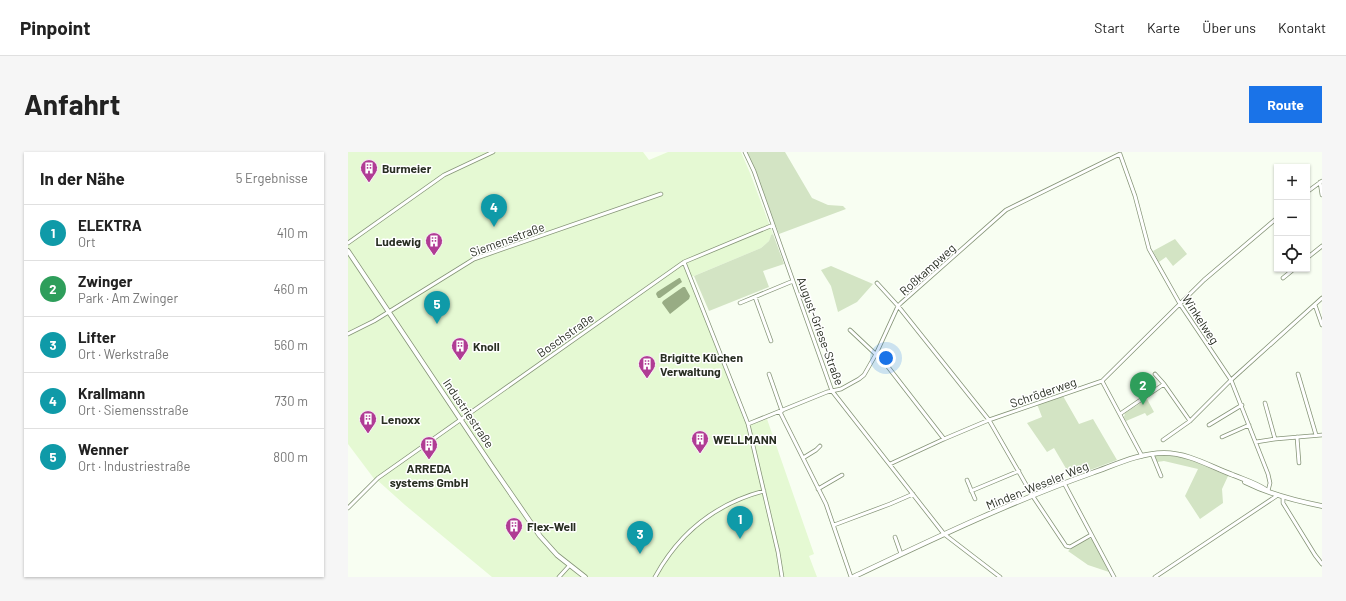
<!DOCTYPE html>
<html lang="de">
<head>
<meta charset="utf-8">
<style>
	body { margin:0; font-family:Barlow,sans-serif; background:#f6f6f6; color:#222 }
	.controls { position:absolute; right:12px; top:12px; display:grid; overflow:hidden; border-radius:0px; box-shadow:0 1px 3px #0004 }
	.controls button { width:36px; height:36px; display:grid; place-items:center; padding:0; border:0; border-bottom:1px solid #e0e0e0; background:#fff; color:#222; font:20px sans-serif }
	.you { position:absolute; left:538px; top:206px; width:14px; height:14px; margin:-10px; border:3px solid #fff; border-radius:50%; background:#1a73e8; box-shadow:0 0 0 6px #1a73e833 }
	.badge { display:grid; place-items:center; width:26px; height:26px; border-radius:50%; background:#1a73e8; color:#fff; font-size:13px; font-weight:700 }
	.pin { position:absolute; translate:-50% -33px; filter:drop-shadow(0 1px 2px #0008) }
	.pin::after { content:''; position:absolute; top:21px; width:14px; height:12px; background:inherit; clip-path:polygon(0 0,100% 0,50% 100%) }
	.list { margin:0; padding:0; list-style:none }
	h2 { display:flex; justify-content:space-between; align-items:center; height:52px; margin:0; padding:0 16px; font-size:17px }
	h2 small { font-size:13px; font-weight:400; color:#767676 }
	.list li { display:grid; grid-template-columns:26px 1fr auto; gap:12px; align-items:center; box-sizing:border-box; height:56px; padding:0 16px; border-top:1px solid #e0e0e0 }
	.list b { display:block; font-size:15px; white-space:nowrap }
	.list p { margin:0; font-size:13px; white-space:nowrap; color:#767676 }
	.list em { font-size:13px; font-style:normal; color:#767676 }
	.icon { flex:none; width:22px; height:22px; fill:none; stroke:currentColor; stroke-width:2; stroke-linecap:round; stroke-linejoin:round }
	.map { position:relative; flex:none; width:974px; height:425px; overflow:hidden; border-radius:0px }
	header { display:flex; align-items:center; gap:24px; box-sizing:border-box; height:56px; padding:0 20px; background:#fff; border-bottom:1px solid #e0e0e0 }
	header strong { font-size:19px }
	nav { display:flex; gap:22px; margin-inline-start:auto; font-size:14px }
	.intro { display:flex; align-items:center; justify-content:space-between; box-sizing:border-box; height:96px; padding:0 24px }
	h1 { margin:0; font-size:28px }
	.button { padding:10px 18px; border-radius:0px; background:#1a73e8; color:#fff; font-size:14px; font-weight:700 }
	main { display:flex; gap:24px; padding:0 24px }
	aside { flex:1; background:#fff; border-radius:0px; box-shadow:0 1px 3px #0004 }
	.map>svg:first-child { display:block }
	.built { fill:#e5f9d3 }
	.green { fill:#d3e4c4 }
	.water { fill:#98ac84 }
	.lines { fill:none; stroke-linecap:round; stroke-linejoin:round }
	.minor-casing { stroke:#859477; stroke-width:4.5 }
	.tertiary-casing { stroke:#859477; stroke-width:5.5 }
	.minor { stroke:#fff; stroke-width:3 }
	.tertiary { stroke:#fff; stroke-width:4 }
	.labels { text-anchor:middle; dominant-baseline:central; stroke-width:3; stroke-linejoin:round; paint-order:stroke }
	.poi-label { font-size:12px; font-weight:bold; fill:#282e22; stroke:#fff; text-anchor:start }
	.street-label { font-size:12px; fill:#282e22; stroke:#fff }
</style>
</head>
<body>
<header>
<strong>Pinpoint</strong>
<nav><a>Start</a><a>Karte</a><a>Über uns</a><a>Kontakt</a></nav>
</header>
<div class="intro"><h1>Anfahrt</h1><a class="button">Route</a></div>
<main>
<aside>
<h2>In der Nähe<small>5 Ergebnisse</small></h2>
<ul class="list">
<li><span class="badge" style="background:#0f9aa8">1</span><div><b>ELEKTRA</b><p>Ort</p></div><em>410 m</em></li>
<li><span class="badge" style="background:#2e9e5b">2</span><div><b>Zwinger</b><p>Park · Am Zwinger</p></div><em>460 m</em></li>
<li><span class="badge" style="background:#0f9aa8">3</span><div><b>Lifter</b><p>Ort · Werkstraße</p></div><em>560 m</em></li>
<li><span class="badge" style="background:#0f9aa8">4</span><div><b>Krallmann</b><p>Ort · Siemensstraße</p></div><em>730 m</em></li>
<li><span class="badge" style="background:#0f9aa8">5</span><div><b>Wenner</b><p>Ort · Industriestraße</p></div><em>800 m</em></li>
</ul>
</aside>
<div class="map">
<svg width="974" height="425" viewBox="0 0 974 425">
	<rect width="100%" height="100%" fill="#f8fef2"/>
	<path class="built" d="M0,0H295L301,8L320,0H393L402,21L425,82L423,83L421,89L413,96L341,126L396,268L405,272L419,267L466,402L461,404L469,425H144L57,353L28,327L27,328L0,292Z"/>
	<path class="green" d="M399,0H437L464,46L480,53L495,54L498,57L431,82C420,55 412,26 399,0Z
		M425,82L436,112L415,119L421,135L361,159L346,124L413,96L421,89L423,83Z
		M827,87L839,102L825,114L818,105L811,110L805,99Z
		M483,114L525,132L509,150L490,160L483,134L473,118Z
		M715,244L731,272L745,267L769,308L723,325L706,296L699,300L679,271L694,265L689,252Z
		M799,247L806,260L799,264L797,261L778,269L776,265L777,261Z
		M816,303L838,306L880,324L874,337L875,351L852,367L837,344L850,317L816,309L809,310L806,304Z
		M739,386L744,387L761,420L740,413L720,399Z"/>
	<path class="water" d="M331,126H332L334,130L312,146H310L308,142L309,140Z
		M335,135H337L342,144L341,147L322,162L314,151L315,149Z"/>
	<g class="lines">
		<g class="minor-casing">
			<path id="minor" d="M397,0L406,19L484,239L596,382L652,425
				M972,30L974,43
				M959,40L974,29
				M0,91L96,23L145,0
				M959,106L974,94
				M336,110L400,272L430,400L434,425
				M935,126L946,117
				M529,131L550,154L641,268L684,343L718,394L722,395L743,383
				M407,145L423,189
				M392,151L445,129
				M967,153L974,173
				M502,178L537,211L596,287
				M0,182L26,169L126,107L313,42
				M421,222L434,259
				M807,222L816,232
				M950,222L968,283
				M754,229L794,304
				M917,251L927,287
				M432,260L478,352L503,425
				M772,262L816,232L842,269
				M400,272L479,240L493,237L511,227L516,223L528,202L550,154L553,151L658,58L772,2L787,44L801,97L832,152L883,228L920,322L922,331L920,339
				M861,273L894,253
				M874,285L901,273
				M949,285L951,311
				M815,288L842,269L883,228L974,146
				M908,290L927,287L974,283
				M804,302L813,324
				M455,306L468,298L472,294
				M542,312L596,287L641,268L754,229L856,128L929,66
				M619,328L627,347
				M716,331L766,425
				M470,337L494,323
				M623,339L671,319
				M935,345V351L967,403L974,412
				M0,356L30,326L336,110L425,73
				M486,373L542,352L565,342
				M547,385L553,402
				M211,425L221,414
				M307,425C331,381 367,352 416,339
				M807,425L930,343"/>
		</g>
		<g class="tertiary-casing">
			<path id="tertiary" d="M0,99L143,313L192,384L209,403L237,425
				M897,330C921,342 948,349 974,354
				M505,425C583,388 662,350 744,321C767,313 791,301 816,301C841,301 863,315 885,323C897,328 908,331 918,338"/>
		</g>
		<use href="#minor" class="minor"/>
		<use href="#tertiary" class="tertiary"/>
	</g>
	<defs>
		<g id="building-pin" transform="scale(0.9)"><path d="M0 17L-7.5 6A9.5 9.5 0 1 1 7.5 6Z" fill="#b03c94" stroke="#fff"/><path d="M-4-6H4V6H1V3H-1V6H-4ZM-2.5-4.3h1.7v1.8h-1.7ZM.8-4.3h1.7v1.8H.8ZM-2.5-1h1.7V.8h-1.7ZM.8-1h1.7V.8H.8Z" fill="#fff"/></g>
	</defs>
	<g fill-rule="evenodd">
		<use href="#building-pin" x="21" y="16"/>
		<use href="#building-pin" x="86" y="89"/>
		<use href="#building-pin" x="112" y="194"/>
		<use href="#building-pin" x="299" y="212"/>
		<use href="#building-pin" x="20" y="267"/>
		<use href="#building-pin" x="352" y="287"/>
		<use href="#building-pin" x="81" y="293"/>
		<use href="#building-pin" x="166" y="374"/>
	</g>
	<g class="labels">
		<g class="poi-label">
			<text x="34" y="16">Burmeier</text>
			<text x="73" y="89" text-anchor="end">Ludewig</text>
			<text x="125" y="194">Knoll</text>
			<text x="312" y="205">Brigitte Küchen<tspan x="312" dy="14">Verwaltung</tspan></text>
			<text x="33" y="267">Lenoxx</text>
			<text x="365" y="287">WELLMANN</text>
			<text x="81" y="316" text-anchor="middle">ARREDA<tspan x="81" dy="14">systems GmbH</tspan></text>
			<text x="179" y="374">Flex-Well</text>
		</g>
		<g class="street-label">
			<text transform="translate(159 87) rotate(-20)">Siemensstraße</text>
			<text transform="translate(579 117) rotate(-42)">Roßkampweg</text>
			<text transform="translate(853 167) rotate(57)">Winkelweg</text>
			<text transform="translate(473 179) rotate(70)">August-Griese-Straße</text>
			<text transform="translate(217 183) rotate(-35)">Boschstraße</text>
			<text transform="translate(695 240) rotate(-19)">Schröderweg</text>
			<text transform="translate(121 261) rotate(56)">Industriestraße</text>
			<text transform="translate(689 333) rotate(-22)">Minden-Weseler Weg</text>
		</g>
	</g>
</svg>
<div class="controls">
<button>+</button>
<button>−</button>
<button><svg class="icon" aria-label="locate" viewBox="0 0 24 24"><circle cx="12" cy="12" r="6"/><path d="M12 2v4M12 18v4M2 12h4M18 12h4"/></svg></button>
</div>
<div class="you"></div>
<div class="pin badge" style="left:392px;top:387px;background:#0f9aa8">1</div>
<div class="pin badge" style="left:795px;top:253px;background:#2e9e5b">2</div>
<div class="pin badge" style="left:292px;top:402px;background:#0f9aa8">3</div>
<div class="pin badge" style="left:146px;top:75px;background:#0f9aa8">4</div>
<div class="pin badge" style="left:89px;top:172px;background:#0f9aa8">5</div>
</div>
</main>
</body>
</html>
